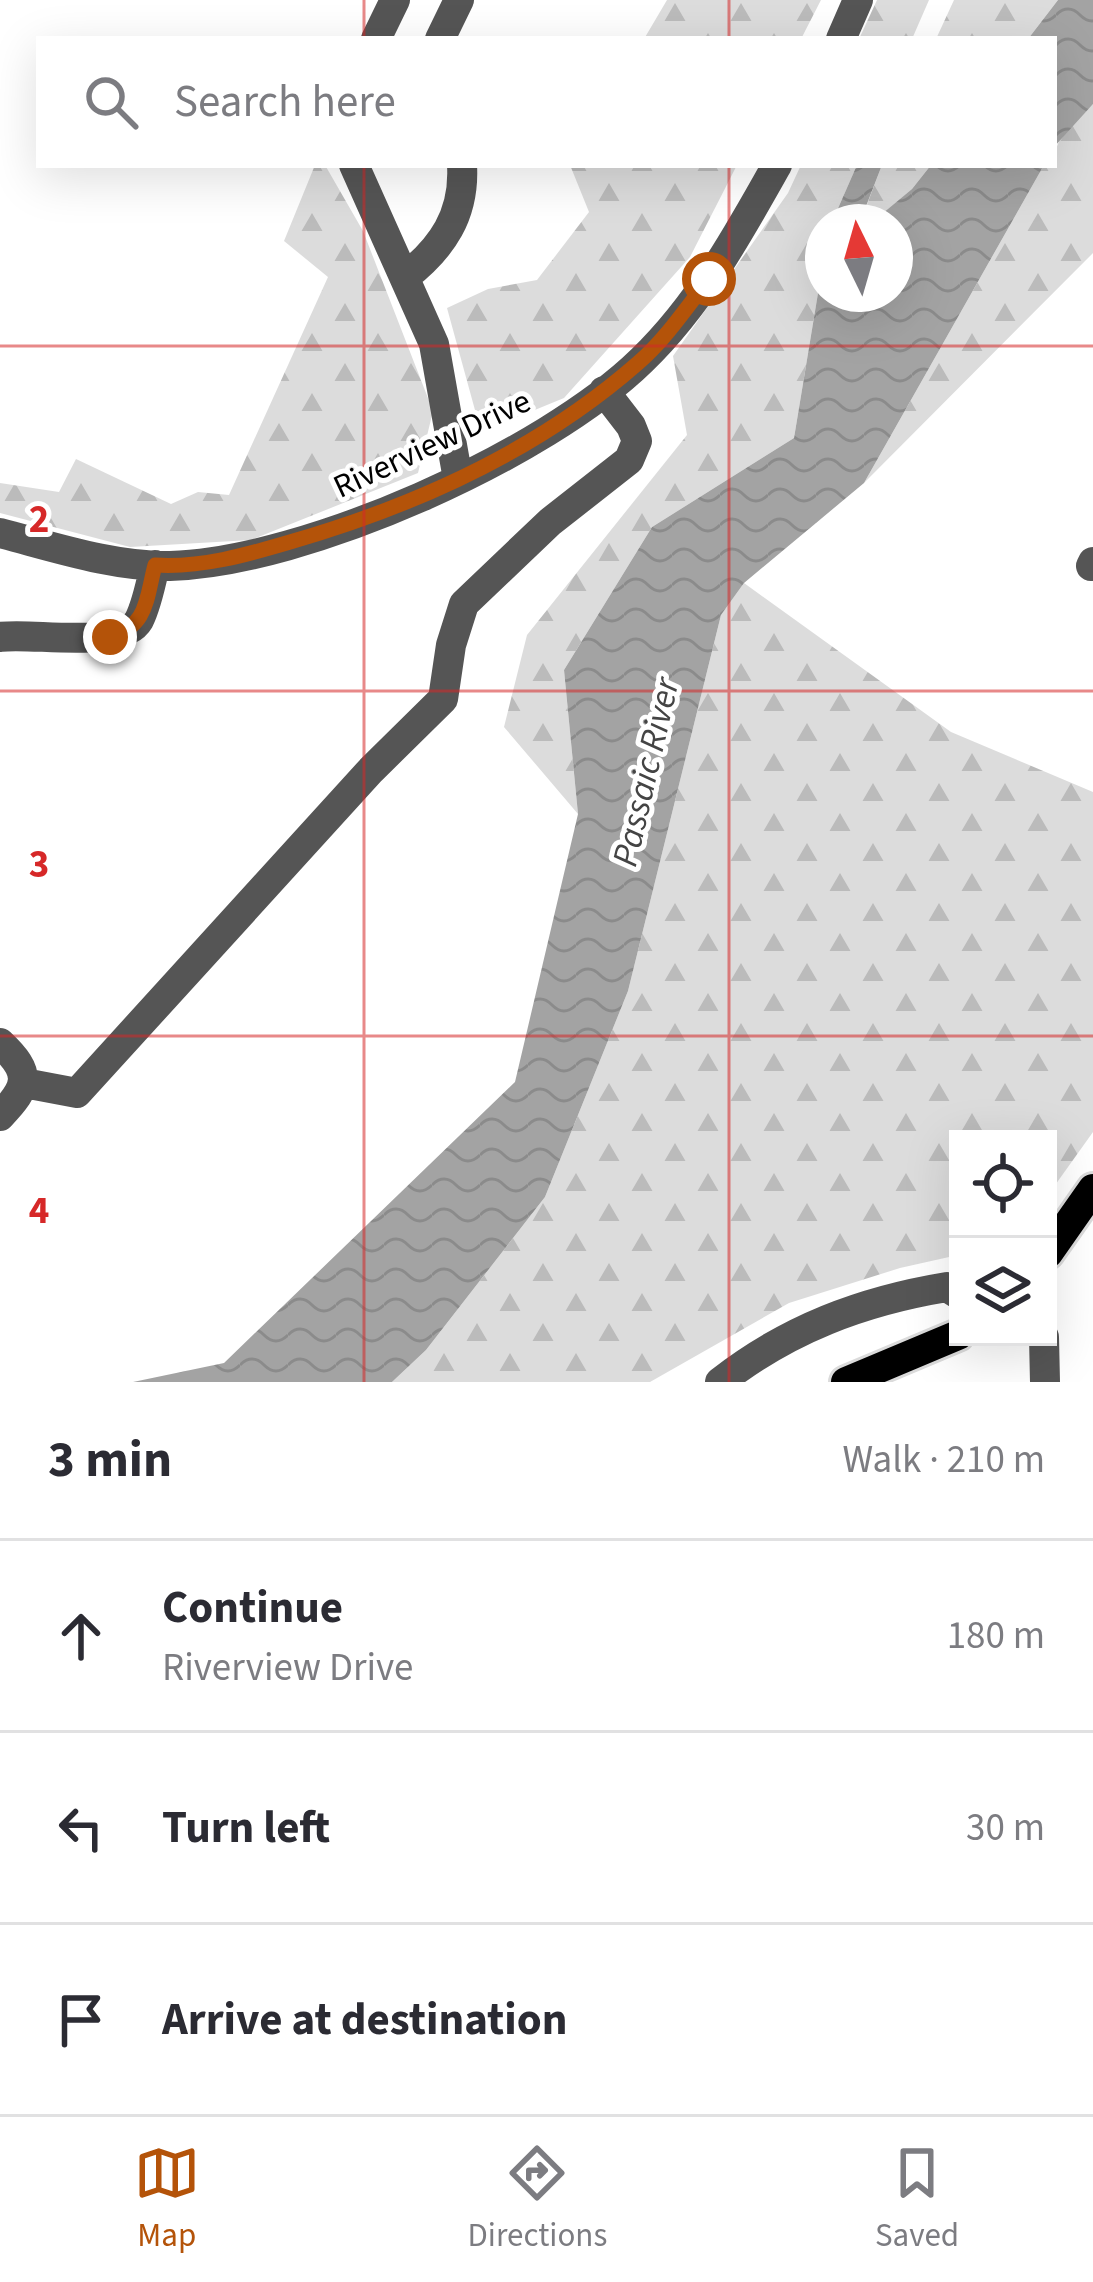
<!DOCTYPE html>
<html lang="en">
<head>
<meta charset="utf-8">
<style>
	body { margin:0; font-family:"Source Sans 3",sans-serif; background:#f2f2f3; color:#2b2b33 }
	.controls { position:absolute; right:36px; bottom:36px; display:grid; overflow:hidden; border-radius:0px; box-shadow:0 12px 48px #0002 }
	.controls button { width:108px; height:108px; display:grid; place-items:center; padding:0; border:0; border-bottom:3px solid #e1e1e2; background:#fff; color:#2b2b33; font:60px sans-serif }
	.compass { position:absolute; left:805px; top:204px; width:108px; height:108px; border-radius:50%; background:#fff; box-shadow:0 12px 48px #0002; rotate:355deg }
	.stop { position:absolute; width:36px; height:36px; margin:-27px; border:9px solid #b45309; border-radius:50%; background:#fff }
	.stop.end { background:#b45309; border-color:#fff; box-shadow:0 3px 12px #0008 }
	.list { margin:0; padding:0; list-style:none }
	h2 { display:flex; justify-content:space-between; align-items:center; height:156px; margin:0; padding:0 48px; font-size:51px }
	h2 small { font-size:39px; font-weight:400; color:#7c7c81 }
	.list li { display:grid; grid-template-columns:78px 1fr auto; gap:36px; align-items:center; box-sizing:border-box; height:192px; padding:0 48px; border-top:3px solid #e1e1e2 }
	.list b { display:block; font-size:45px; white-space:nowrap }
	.list p { margin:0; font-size:39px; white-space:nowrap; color:#7c7c81 }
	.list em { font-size:39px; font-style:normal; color:#7c7c81 }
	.icon { flex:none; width:66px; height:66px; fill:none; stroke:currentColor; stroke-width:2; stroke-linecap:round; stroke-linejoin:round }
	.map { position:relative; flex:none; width:1093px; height:1382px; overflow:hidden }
	.search { position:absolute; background:#fff; box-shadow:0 12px 48px #0002; left:36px; right:36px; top:36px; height:132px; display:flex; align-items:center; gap:30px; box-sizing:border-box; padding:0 42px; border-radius:0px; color:#7c7c81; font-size:45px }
	.sheet { height:732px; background:#fff }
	nav { display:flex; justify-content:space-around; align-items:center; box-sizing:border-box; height:168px; border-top:3px solid #e1e1e2; background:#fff; font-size:33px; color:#7c7c81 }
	nav a { display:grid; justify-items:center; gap:6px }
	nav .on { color:#b45309 }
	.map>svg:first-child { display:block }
	.forest { fill:url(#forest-firs) }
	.water { fill:url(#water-waves) }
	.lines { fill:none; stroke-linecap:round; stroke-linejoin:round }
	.major-casing { stroke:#dbdbdb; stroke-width:36 }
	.minor { stroke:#555; stroke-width:30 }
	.major { stroke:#000; stroke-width:30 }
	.route { stroke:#b45309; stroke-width:15 }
	.grid { fill:none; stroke:#d62828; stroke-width:3; stroke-opacity:0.55 }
	.labels { text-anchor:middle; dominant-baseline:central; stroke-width:10; stroke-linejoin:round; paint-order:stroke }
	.street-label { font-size:33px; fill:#000; stroke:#fff }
	.water-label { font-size:36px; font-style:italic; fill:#444; stroke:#fff }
	.grid-label { font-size:39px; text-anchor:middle; font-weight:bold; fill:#d62828; stroke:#fff; stroke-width:10; stroke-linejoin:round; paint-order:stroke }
</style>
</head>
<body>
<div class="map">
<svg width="1093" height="1382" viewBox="0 0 1093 1382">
	<defs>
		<pattern id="forest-firs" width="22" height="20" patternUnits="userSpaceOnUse" patternTransform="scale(3)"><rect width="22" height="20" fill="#dcdcdc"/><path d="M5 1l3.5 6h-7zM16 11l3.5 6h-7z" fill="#bbb"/></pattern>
		<pattern id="water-waves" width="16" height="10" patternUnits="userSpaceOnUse" patternTransform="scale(3)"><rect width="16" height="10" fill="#a3a3a3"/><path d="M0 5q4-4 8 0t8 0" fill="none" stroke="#8b8b8b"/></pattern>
	</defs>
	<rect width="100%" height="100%" fill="#fff"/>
	<path class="forest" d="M667,0H821L801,39H644Z
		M877,0H929L912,39H859Z
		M954,0H1058L1028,39H936Z
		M1093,104V253L864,483L1044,165H1054C1054,136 1073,123 1093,104Z
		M315,165H325L363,231L433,411L418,473L251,540L130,547L0,513V483L59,492L76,459L171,504L198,492L229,495L328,277L284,241Z
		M570,165H737L690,257L564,398L481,432L447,308L488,289L537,280L589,212Z
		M801,165H857L832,222H823V263L794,438L652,527L564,670L578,814L504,727L527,635L687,435L673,356L788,193Z
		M882,165H931L912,189L876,220L863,215Z
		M744,583L951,732L1093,792V1132L1048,1195V1139H958V1255L900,1268L789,1303L650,1382H392L426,1350L545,1197L628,991L721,615Z"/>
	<path class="water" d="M1058,0H1093V104L1054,147V39H1028Z
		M857,165H882L863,214L876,219L912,189L931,165H1044L864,483L744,583L721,615L628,991L545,1197L426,1350L392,1382H133L224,1363L515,1082L578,814L564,670L652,527L794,438L823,263V294H895V222H832Z"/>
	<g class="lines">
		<g class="major-casing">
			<path id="major" d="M1048,1253L1093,1189
				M846,1382L958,1335"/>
		</g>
		<path class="minor" d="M376,39L395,0
			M440,39L459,0
			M841,39L858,0
			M354,165L434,344L458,479
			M405,277C442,248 465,215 462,165
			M0,533C54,547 114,567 170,566C306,562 545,455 642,360C699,305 739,233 777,165
			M1091,566L1093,562
			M0,637C31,632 122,650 139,620C147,604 151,583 155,565
			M0,1043C32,1073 29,1086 0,1116
			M24,1083L77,1093L371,770L443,699L451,645L464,604L550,522L629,460L637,441L631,426L604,391
			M1044,1337L1045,1382
			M720,1382C788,1329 862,1301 947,1287L958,1294"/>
		<use href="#major" class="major"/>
	</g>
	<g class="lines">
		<path class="route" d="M110,637C148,626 146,599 155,565C201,568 246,555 290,542C415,506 539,450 638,363C665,340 687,307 709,279"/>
	</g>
	<path class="grid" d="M364,0V39M729,0V39M364,165V1382M729,165V1382M0,346H1093M0,691H1093M0,1036H1093"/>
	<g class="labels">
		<g class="street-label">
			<text transform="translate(432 444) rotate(-25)">Riverview Drive</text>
		</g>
		<g class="water-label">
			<text transform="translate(646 772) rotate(-77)">Passaic River</text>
		</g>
	</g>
	<g class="grid-label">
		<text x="39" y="532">2</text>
		<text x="39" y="877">3</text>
		<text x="39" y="1223">4</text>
	</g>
</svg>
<div class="controls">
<button><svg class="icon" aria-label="locate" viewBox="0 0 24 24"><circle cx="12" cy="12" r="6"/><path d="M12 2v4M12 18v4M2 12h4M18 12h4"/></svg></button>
<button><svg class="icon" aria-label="layers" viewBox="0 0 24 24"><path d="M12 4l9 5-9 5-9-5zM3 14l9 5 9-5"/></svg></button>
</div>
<svg class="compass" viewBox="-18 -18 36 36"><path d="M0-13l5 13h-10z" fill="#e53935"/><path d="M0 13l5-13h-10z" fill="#7c7c81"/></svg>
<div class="stop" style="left:709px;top:279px"></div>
<div class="stop end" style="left:110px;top:637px"></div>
<div class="search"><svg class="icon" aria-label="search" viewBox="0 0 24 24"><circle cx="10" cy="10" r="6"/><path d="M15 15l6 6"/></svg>Search here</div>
</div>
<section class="sheet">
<h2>3 min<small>Walk · 210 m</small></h2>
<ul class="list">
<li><svg class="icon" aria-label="ahead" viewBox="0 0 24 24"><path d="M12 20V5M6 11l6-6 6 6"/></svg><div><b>Continue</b><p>Riverview Drive</p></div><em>180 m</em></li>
<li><svg class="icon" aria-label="left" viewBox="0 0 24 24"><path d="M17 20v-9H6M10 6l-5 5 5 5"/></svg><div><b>Turn left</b></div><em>30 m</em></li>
<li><svg class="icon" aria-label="arrive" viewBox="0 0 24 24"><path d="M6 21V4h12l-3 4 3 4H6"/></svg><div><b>Arrive at destination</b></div></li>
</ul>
</section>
<nav>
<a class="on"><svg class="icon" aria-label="map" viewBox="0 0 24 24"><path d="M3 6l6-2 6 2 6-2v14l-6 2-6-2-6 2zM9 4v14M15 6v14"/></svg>Map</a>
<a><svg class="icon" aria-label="directions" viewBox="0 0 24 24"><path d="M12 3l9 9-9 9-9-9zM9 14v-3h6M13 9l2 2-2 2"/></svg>Directions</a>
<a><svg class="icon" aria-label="saved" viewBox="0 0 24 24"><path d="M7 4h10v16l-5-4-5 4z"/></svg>Saved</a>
</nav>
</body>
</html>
